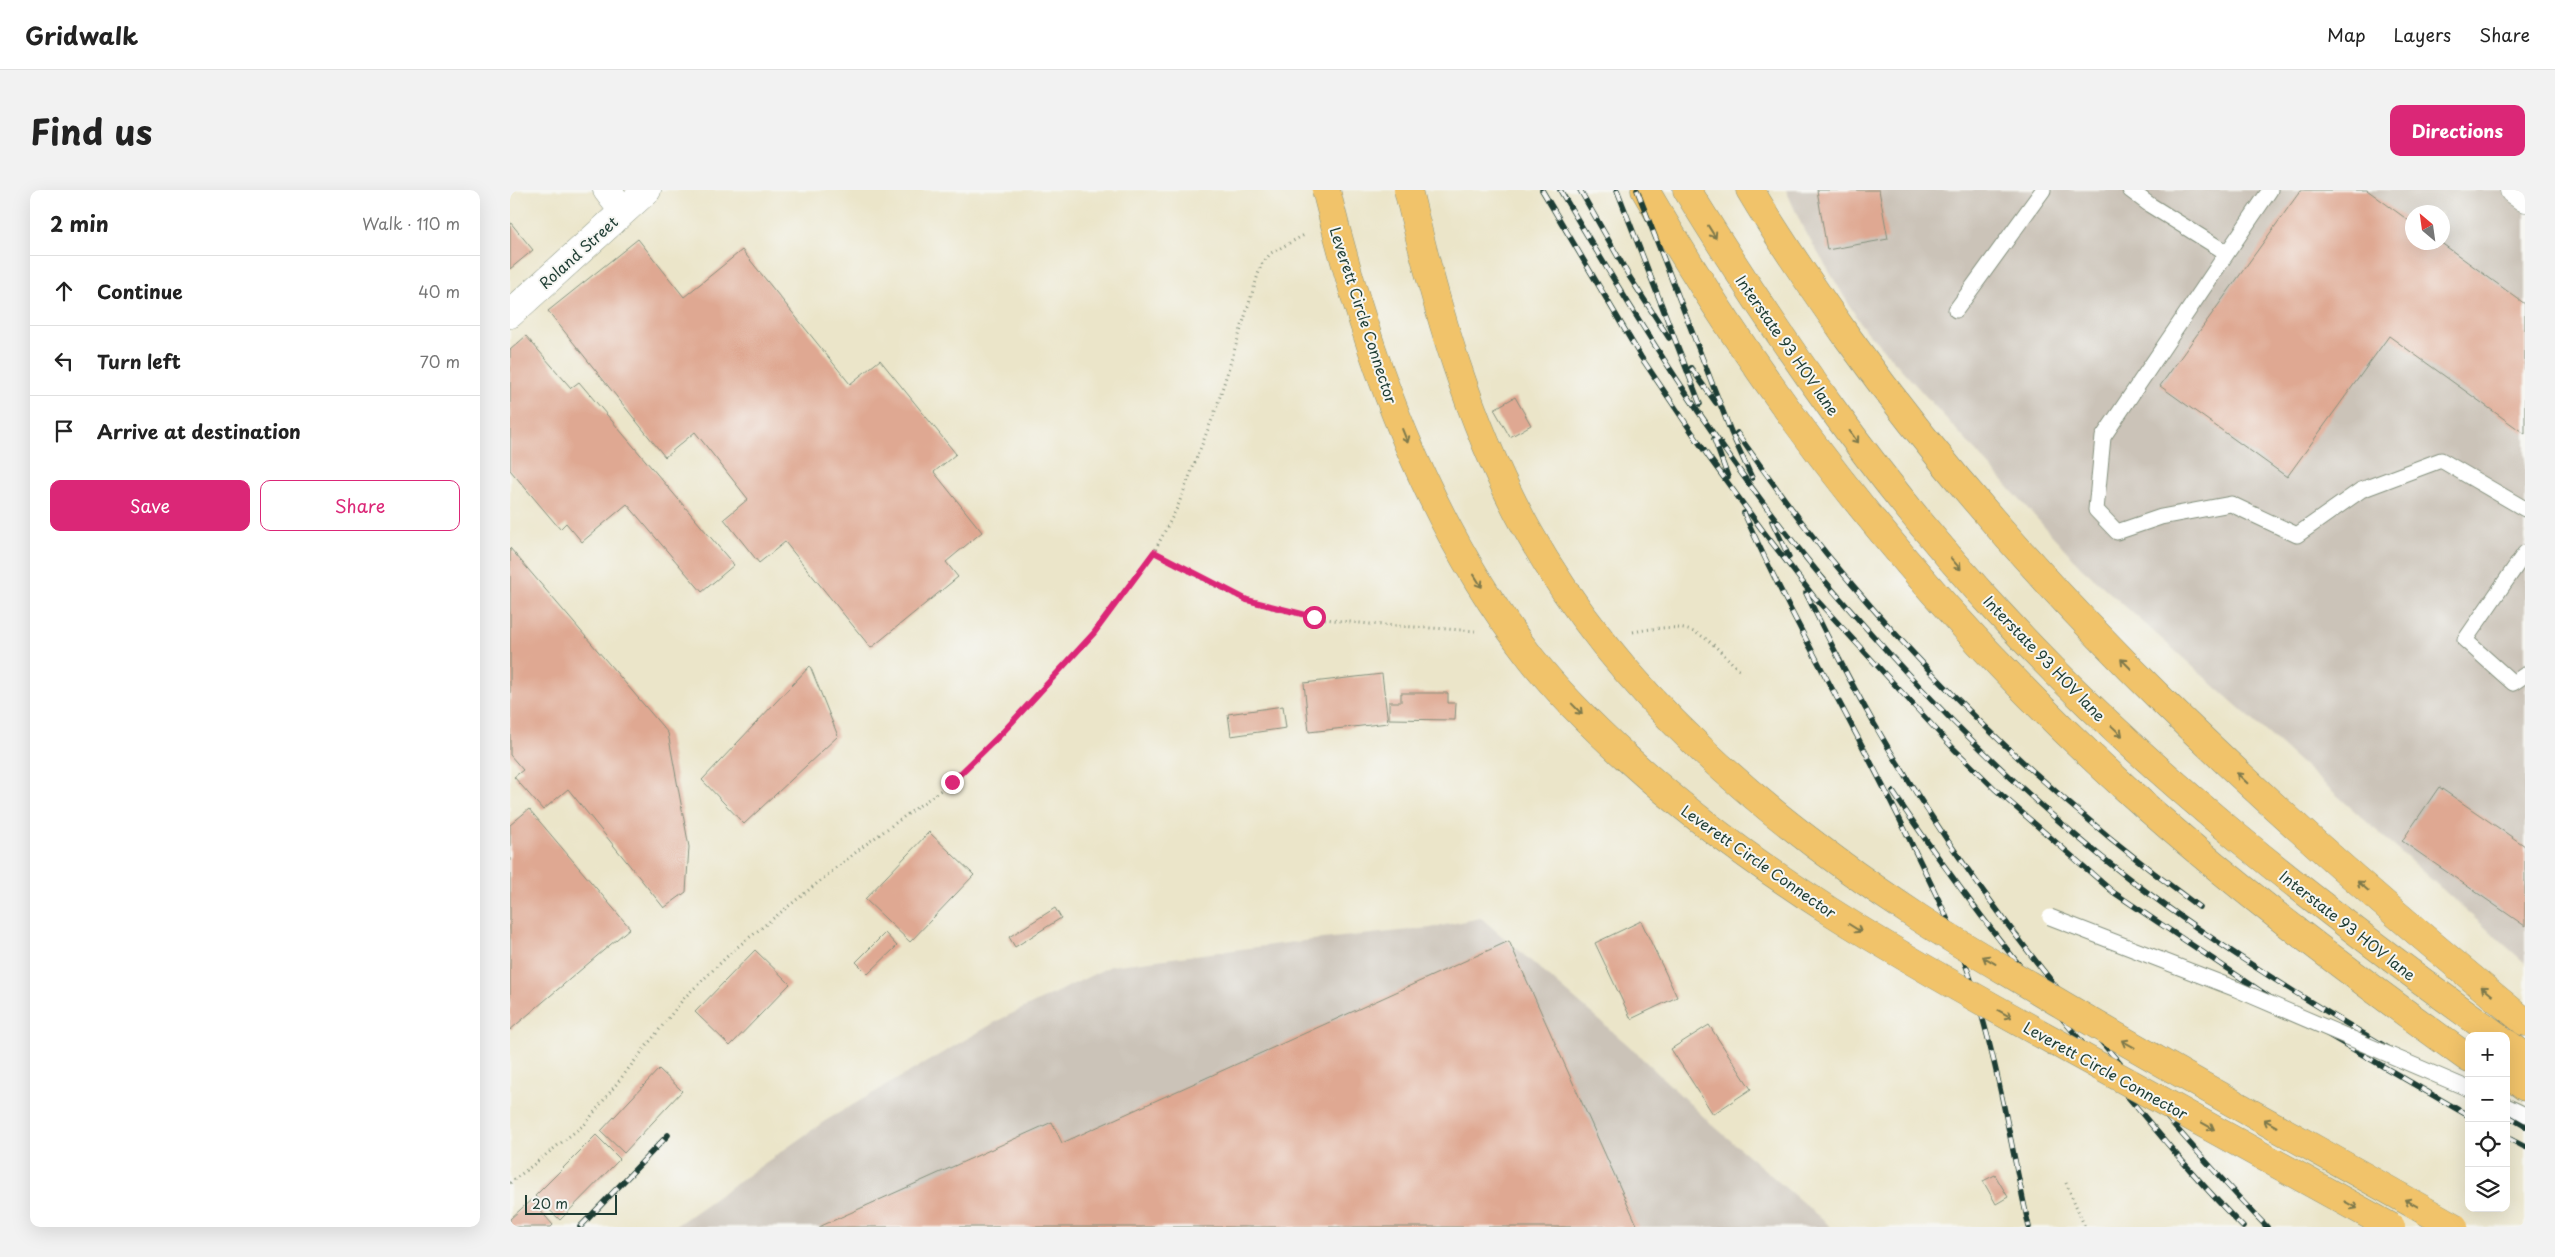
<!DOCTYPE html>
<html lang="en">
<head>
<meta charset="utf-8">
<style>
	body { margin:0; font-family:"Playpen Sans",sans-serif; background:#f2f2f2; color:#222 }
	.controls { position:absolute; right:15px; bottom:15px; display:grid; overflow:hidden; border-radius:10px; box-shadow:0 5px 20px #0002 }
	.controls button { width:45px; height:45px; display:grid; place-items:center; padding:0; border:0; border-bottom:1px solid #e0e0e0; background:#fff; color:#222; font:25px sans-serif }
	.compass { position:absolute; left:1895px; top:15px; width:45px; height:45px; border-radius:50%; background:#fff; box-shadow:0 5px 20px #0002; rotate:331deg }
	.scale { position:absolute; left:15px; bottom:12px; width:92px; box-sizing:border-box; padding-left:5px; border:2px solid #1f3d34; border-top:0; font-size:14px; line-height:18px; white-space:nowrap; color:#1f3d34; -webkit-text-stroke:4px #f6f6f2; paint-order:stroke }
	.stop { position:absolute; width:15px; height:15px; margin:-11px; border:4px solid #db2777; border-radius:50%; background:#fff }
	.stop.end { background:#db2777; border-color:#fff; box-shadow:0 1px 5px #0008 }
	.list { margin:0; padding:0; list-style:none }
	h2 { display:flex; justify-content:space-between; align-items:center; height:65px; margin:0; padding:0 20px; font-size:21px }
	h2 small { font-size:16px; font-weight:400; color:#767676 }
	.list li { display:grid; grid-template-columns:32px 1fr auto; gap:15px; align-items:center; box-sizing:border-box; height:70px; padding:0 20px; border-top:1px solid #e0e0e0 }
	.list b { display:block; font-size:19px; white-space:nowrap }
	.list em { font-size:16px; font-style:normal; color:#767676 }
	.actions { display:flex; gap:10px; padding:15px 20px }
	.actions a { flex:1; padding:11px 0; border:1px solid #db2777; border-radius:10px; text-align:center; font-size:18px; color:#db2777 }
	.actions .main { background:#db2777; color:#fff }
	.icon { flex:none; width:28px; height:28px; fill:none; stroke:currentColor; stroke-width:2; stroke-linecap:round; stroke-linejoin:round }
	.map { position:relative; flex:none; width:2015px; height:1037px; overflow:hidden; border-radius:10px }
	header { display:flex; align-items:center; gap:30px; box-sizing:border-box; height:70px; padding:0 25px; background:#fff; border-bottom:1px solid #e0e0e0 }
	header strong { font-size:24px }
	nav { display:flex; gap:28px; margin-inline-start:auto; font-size:18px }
	.intro { display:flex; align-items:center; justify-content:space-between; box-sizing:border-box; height:120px; padding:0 30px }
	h1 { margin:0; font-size:35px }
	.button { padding:12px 22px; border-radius:10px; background:#db2777; color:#fff; font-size:18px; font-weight:700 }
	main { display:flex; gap:30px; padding:0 30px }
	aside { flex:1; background:#fff; border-radius:10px; box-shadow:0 5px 20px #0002 }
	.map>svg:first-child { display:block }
	.industrial { fill:#cbc3b8; fill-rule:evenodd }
	.building { fill:#dfa892 }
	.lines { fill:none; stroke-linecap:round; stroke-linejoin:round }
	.lane-casing { stroke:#85917e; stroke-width:17 }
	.street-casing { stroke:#85917e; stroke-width:29 }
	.highway-casing { stroke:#85917e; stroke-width:29 }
	.path { stroke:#85917e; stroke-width:3; stroke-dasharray:1 4; stroke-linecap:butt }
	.lane { stroke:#fff; stroke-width:15 }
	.street { stroke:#fff; stroke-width:28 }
	.highway { stroke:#f1c36a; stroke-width:28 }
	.rail-casing { stroke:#1f3d34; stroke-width:5.5 }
	.rail { stroke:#f6f6f2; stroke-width:4; stroke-dasharray:11; stroke-linecap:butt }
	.lane-bridge-casing { stroke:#85917e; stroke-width:17; stroke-linecap:butt }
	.highway-bridge-casing { stroke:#85917e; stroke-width:29; stroke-linecap:butt }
	.lane-bridge { stroke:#fff; stroke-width:15 }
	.highway-bridge { stroke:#f1c36a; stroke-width:28 }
	.oneway { stroke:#7d794c }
	.route { stroke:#db2777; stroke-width:6 }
	.labels { text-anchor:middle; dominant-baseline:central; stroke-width:4; stroke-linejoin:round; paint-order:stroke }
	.street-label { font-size:15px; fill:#1f3d34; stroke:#f6f6f2 }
</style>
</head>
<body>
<header>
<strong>Gridwalk</strong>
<nav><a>Map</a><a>Layers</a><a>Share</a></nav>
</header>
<div class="intro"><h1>Find us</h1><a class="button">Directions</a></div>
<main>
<aside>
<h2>2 min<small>Walk · 110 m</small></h2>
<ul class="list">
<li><svg class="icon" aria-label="ahead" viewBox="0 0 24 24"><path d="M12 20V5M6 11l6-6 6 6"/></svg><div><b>Continue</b></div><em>40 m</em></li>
<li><svg class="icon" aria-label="left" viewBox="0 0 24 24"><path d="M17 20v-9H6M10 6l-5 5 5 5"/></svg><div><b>Turn left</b></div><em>70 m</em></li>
<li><svg class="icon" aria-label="arrive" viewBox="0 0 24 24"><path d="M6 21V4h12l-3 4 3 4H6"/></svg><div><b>Arrive at destination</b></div></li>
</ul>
<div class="actions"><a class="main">Save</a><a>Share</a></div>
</aside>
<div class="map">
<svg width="2015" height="1037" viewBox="0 0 2015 1037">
	<rect width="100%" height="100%" fill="#f6f6f2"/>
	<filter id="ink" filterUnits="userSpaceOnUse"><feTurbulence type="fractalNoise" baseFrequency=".02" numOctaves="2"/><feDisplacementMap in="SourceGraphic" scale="10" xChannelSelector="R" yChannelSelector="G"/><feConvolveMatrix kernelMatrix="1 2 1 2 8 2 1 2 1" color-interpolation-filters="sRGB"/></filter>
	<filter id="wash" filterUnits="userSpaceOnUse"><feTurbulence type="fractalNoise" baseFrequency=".0096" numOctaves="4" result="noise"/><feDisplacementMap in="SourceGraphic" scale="20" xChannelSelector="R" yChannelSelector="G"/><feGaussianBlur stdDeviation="1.12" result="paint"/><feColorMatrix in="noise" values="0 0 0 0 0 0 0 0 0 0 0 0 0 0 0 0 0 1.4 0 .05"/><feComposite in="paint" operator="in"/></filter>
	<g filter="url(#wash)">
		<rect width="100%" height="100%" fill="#ebe5c9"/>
		<path class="industrial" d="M1276,0H2015V773L1571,377L1352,136L1293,38ZM1902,22H1932V52H1902Z
			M971,728L1118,855L1198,931L1321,1037H164L315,931L491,829L601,776L793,751L920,738Z"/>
		<g id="blocks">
			<path class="building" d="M1307,0H1369L1378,49L1317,60Z
				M1791,0H1857L1902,33V52H1930L2015,114V244L1879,146L1777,287L1650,196Z
				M0,32L23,60L0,79Z
				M128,49L174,107L232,60L340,194L370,170L446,264L424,282L472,342L436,372L448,387L361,458L275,352L249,373L214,329L238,309L185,242L155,267L38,121Z
				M16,146L61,198L69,192L224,375L192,402L117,314L72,352L56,333L50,339L0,280V160Z
				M1005,207L1021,235L1000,247L984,219Z
				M0,358L158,543L179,657L176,702L154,718L58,599L33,620L4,587L13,580L0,565Z
				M300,476L328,546L234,634L192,590Z
				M872,484L878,533L799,542L794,493Z
				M891,503H938V513H946L945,530L879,529V512H891Z
				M773,516L776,538L721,546L718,524Z
				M1929,597L2015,656V736L1892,651Z
				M19,619L120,738L0,840V635Z
				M419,642L464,685L400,752L355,709Z
				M545,718L551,728L505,757L499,747Z
				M1131,731L1167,807L1121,829L1085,753Z
				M375,743L387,756L358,784L346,772Z
				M999,751L1128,1037H309L542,932L552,953Z
				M245,760L280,794L220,856L185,822Z
				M1199,835L1241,899L1203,924L1161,859Z
				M149,879L172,901L114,963L91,941Z
				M86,945L110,969L50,1030L25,1006Z
				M1485,985L1498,1007L1486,1014L1473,991Z
				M21,1010L43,1035L41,1037H0V1029Z"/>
		</g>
	</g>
	<g filter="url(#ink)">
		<use href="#blocks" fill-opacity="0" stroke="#85917e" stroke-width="1"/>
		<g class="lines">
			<g class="lane-casing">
				<path id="lane" d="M1620,0L1640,15L1717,63L1760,0
					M1717,63L1593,247L1586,320L1607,342L1651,327L1721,314L1787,345L1851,300L1931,270L2015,319
					M1446,120L1533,0
					M2015,363L1955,450L2003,493L2015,485
					M1996,916L2015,925"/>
			</g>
			<g class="street-casing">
				<path id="street" d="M97,0L113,21
					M2004,0L2015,8
					M0,124L137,0"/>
			</g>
			<g class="highway-casing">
				<path id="highway" d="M1135,0C1264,224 1429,429 1621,603C1727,699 1843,785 1959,869
					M1177,0C1269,150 1370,295 1490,424C1637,584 1811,719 1987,846
					M1240,0C1270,51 1304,100 1338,148C1527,411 1766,628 2015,832
					M1996,853L2015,866
					M1996,883L2015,897"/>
			</g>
			<path class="path" d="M644,362C674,378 707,400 739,411C810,436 891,435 965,441
				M1123,442C1182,431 1190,440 1229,480
				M0,993L75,934L175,807L225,759L355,655L442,592L493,542L584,443L644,362L667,318L706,219L751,75L761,63L796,44
				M1556,993L1575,1037"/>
			<use href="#lane" class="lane"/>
			<use href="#street" class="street"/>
			<use href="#highway" class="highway"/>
			<g class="rail-casing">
				<path id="rail" d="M1032,0L1131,167L1198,266L1253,341L1304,407L1444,559L1486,600L1603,702L1798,833L1959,926
					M1050,0C1123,123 1199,247 1289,359C1318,397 1351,432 1383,468C1455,547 1532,621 1617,687C1724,769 1841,838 1959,904
					M1070,0L1119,86L1159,148
					M1107,0L1190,214
					M1127,0L1221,242L1242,288
					M1181,178L1206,213
					M1227,243C1257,285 1287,328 1320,368C1428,500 1552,616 1689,717
					M1204,249L1218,287
					M1234,323C1286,439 1352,548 1406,663C1425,702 1445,742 1459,784C1487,866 1500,952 1519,1037
					M1262,331L1279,367
					M1296,403C1317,446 1338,488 1362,530C1444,673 1546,803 1656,926C1689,964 1722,1001 1757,1037
					M1383,602C1454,709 1534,809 1618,907C1655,951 1692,996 1733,1037
					M1996,925L2015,936
					M1996,947L2015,957
					M70,1037L158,945"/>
			</g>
			<use href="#rail" class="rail"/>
			<g class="lane-bridge-casing">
				<path id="lane-bridge" d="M1540,727L1726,799L1959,899"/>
			</g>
			<g class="highway-bridge-casing">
				<path id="highway-bridge" d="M816,0C857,166 915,331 1021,468C1050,505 1084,538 1118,569C1244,684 1391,767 1540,849C1653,912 1767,974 1881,1037
					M898,0C926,117 959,235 1018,341C1109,504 1255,627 1409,728C1446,752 1484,774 1521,796C1660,880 1803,957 1944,1037"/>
			</g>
			<use href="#lane-bridge" class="lane-bridge"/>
			<use href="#highway-bridge" class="highway-bridge"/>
		</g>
		<defs><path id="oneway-shaft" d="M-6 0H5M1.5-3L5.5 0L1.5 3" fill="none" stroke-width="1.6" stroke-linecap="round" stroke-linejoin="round" transform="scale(1.25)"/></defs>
		<g class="oneway">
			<use href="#oneway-shaft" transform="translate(1202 42) rotate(58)"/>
			<use href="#oneway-shaft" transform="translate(895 246) rotate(68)"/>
			<use href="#oneway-shaft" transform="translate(1344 247) rotate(54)"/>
			<use href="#oneway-shaft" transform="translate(1446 374) rotate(49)"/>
			<use href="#oneway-shaft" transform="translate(968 391) rotate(58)"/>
			<use href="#oneway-shaft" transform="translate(1616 474) rotate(-135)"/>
			<use href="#oneway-shaft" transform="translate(1067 519) rotate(46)"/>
			<use href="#oneway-shaft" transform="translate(1607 541) rotate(43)"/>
			<use href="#oneway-shaft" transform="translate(1732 588) rotate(-136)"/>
			<use href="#oneway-shaft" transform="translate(1853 696) rotate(-139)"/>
			<use href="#oneway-shaft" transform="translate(1345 738) rotate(32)"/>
			<use href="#oneway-shaft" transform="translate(1479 770) rotate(-149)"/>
			<use href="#oneway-shaft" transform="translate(1977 801) rotate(-141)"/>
			<use href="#oneway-shaft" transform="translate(1495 824) rotate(29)"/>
			<use href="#oneway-shaft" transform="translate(1618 854) rotate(-151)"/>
			<use href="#oneway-shaft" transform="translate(1760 933) rotate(-151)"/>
			<use href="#oneway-shaft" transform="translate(1698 936) rotate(29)"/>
			<use href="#oneway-shaft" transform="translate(1901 1013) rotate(-151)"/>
			<use href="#oneway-shaft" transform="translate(1841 1015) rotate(29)"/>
		</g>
	</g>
	<g class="lines" filter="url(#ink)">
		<path class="route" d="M442,592L493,542L584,443L644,362L737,410L804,427"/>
	</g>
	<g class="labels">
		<g class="street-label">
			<text transform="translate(68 62) rotate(-42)">Roland Street</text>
			<text transform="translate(854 125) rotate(72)">Leverett Circle Connector</text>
			<text transform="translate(1278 155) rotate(55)">Interstate 93 HOV lane</text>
			<text transform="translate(1535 468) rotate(46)">Interstate 93 HOV lane</text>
			<text transform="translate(1249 671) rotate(35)">Leverett Circle Connector</text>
			<text transform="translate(1838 735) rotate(38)">Interstate 93 HOV lane</text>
			<text transform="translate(1596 880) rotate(29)">Leverett Circle Connector</text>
		</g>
	</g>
</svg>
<div class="controls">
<button>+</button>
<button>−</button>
<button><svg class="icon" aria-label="locate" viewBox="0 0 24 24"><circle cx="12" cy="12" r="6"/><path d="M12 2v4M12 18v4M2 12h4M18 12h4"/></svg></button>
<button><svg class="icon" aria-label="layers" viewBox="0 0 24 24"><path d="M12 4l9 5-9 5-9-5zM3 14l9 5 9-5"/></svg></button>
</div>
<svg class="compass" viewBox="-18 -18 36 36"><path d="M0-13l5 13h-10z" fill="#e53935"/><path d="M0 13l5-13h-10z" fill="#767676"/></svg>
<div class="scale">20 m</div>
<div class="stop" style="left:804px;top:427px"></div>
<div class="stop end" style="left:442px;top:592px"></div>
</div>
</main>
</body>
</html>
